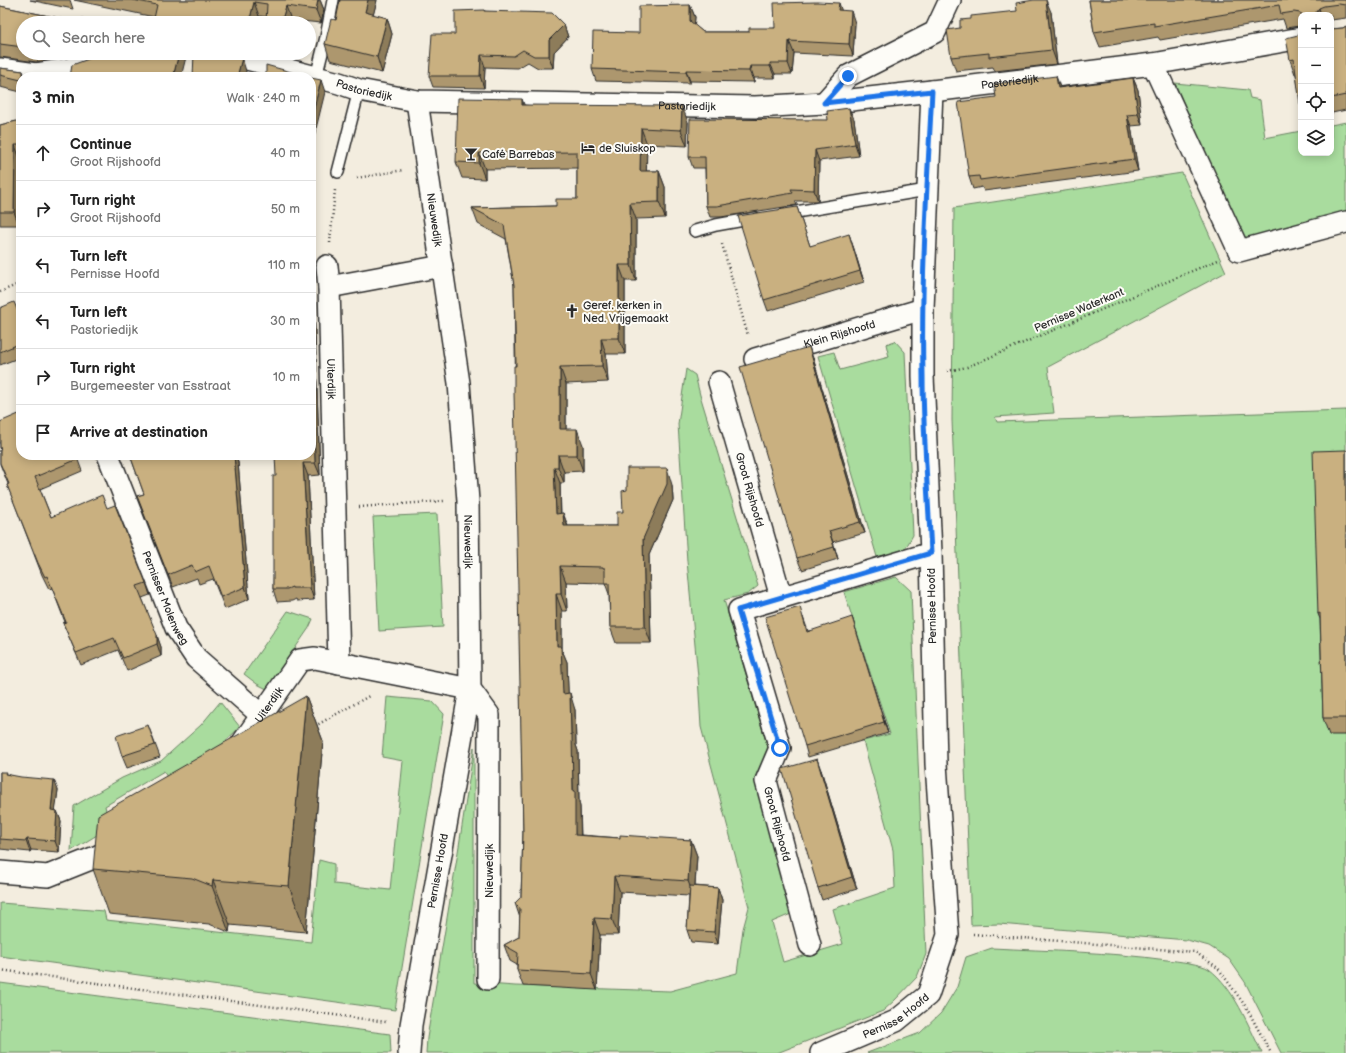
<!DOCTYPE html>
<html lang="en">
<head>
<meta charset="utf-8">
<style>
	body { margin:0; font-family:"Balsamiq Sans",sans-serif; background:#f2f2f2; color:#222 }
	.controls { position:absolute; right:12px; top:12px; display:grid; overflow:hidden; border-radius:8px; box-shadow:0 2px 10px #0003 }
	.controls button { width:36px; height:36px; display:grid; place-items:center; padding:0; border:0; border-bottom:1px solid #e0e0e0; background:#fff; color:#222; font:20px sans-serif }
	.stop { position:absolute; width:12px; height:12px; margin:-9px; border:3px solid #1a73e8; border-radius:50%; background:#fff }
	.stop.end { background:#1a73e8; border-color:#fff; box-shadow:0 1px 4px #0008 }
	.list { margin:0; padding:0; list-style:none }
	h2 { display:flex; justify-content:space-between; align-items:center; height:52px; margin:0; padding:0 16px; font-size:17px }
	h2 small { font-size:13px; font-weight:400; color:#767676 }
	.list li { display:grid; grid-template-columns:26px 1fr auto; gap:12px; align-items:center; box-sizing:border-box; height:56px; padding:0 16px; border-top:1px solid #e0e0e0 }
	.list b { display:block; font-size:15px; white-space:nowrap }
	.list p { margin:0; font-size:13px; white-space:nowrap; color:#767676 }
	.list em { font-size:13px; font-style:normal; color:#767676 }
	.icon { flex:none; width:22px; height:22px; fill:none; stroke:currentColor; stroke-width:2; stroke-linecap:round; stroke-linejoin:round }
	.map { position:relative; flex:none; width:1346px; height:1053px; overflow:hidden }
	.search { position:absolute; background:#fff; box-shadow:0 2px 10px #0003; left:16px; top:16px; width:300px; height:44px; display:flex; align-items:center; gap:10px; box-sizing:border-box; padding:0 14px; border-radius:22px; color:#767676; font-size:15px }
	.panel { position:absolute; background:#fff; box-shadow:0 2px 10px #0003; left:16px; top:72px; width:300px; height:388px; border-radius:16px }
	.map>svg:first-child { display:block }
	.green { fill:#a9dc9e; stroke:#6a8464 }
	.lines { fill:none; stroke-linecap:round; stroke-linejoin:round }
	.service-casing { stroke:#2b2b2b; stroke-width:14 }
	.minor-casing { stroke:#2b2b2b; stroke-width:24 }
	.path { stroke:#2b2b2b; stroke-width:2.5; stroke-dasharray:1 3; stroke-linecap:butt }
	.service { stroke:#fdfcf7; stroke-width:11 }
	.minor { stroke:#fdfcf7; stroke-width:21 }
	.wall { fill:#ad976e; stroke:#2b2b2b }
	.shaded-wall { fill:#8d7b5a; stroke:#2b2b2b }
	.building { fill:#c9b080; stroke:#2b2b2b }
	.route { stroke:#1a73e8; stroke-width:5 }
	.labels { text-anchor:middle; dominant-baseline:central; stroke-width:4; stroke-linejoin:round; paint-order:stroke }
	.street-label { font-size:11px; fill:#2b2b2b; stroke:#fdfcf7 }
	.poi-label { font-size:11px; fill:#2b2b2b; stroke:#fdfcf7; text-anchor:start }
</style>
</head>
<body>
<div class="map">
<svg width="1346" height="1053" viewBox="0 0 1346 1053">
	<rect width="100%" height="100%" fill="#f3eddf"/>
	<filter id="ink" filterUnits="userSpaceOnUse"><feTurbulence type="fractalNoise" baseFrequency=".025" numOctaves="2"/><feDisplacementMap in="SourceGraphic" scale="8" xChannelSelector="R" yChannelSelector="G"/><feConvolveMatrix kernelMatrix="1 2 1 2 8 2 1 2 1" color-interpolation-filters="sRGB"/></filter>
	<g filter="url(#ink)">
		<path class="green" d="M1175,83L1248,90L1250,98L1260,100L1265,138L1301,131V153H1331V125L1346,122V213L1242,240Z
			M1182,173L1226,272L1048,367L1054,413L995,417L997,422L1346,410V1053H1281L1245,982L1229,959L1209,946L1187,940L999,924L971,925L952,420L954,208Z
			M895,341L905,352L913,535L904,551L877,557L818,356L834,352L840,370L889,357L886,344Z
			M686,369L695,375L700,395L758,586L748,594L724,600L769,751L755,778L791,914L772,922L783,962L843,944L833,909L895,888L893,850L863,741L890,734L844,592L896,577L911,591L926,954L917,977L895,1000L883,1011L777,1053H426L427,1038L459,846L474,747V983L515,986L670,991L737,973L743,929L749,907L701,727L698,677L687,561L678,424Z
			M437,514L443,627L379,631L373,517Z
			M288,611L313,619L309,628L267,689L257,684L244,674Z
			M387,697L432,701L444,714L395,1010L0,956V903L104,911L106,920L311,942L319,860L334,864V884L390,890L403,761L382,757Z
			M220,702L240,727L173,791L164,771L105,806L110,827L71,851L74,806L122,778L161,761L201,725Z
			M992,948C1050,951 1109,952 1167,960C1177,961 1202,964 1209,969C1234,988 1248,1025 1262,1053H867L920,1033L941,1013L957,987L966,957Z
			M0,983L390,1034L391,1053H0Z"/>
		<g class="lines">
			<g class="service-casing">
				<path id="service" d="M316,77L326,37L333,0
					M338,172L359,90
					M784,214L927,190
					M695,231L716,225L755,218"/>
			</g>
			<g class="minor-casing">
				<g id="minor">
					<path id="s1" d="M224,53L339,83L359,90L417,101L755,107L824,103L932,91L1153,64L1301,38"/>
					<path d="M1153,64L1239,251L1346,222"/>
					<path d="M0,69L36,74L69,69L112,53"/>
					<path id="s2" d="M417,101L459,383L468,501L470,689L489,715L488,979"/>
					<path d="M824,103L848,76L935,32L950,0"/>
					<path id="s3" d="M327,266L329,287L339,663"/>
					<path d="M329,287L442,266"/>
					<path id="s4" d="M755,359L923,309"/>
					<path id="s5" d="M719,382L781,597"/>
					<path id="s6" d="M108,455L176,628L196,658L261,715"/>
					<path id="s7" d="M238,749L300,660L315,658L470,689L411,1025L409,1053"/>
					<path d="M0,872L48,876L98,856L118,844"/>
					<path d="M810,945L766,781L780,748L739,610L931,553"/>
					<path id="s8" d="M821,1053L896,1021L928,995L948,935L936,764L931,553L923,376V309L932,91"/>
				</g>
			</g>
			<path class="path" d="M672,7L673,0
				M357,178L403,170
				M330,243L335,190
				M722,244L748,336
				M0,292L21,283
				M947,371L967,367L1218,260
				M359,507L444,501
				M315,726L369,696
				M973,934L1195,952L1218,968L1246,1007L1271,1053
				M0,970L386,1022"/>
			<use href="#service" class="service"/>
			<use href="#minor" class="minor"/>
		</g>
		<path class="wall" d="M30,0H70L73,9Z
			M74,0H320L324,10L321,23L291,20L290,23H266L267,17L259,16L154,17Z
			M340,0H377L373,15L387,18L392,34L382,73L330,60L325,44L336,20Z
			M1089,0H1346V18L1331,20V15H1301V26H1299L1286,28L1283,19L1160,40L1158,37L1100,47L1094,32Z
			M690,5L695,17L694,25L703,32H749L775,28L841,11L855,23L853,56L794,53L792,74H775V78H754V82L690,81V83L596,81L592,69L639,33Z
			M0,6L73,21L86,23H23V53H74L62,58L36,62L0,57Z
			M484,10V11L564,25L568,37L554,52L553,68H538L528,62L518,68L485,67L484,88L433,87L429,76Z
			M1051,12L1057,64L995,71L993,67L956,71L951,57L960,28Z
			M1346,26V110L1332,113V115H1331V29L1343,28Z
			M1301,34V106L1296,74H1295L1290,60L1298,35Z
			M272,53H282L281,56Z
			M0,68L23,71L25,77H21V92L0,87Z
			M1133,78L1138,90L1142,125L1131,126L1138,171L984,191L982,187L973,189L969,177L996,97L1060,88Z
			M524,105L688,122L687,146L647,144L646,171H659L665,187V218L636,219V281H625V354H606L608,382L566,384V429L583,445V471L564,472V483H560L561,514L563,513L568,526H617L623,512L627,490L672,485L673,500L649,555L651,643H616L610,627L609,594L605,583L566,582L567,611H562V650L567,662L568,693L575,710L576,745L578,751L579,802L580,807L581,835L620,838L691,840L697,856L695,886L718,888L722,900L718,944L691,942L687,930L689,896L620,892L618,935H600L597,990L523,986L517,970V965L510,961L504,945L519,937L520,918L515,903L521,897L523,833L514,285L506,239L478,224L472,208L556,206L577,199V168L485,169V179L462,178L456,162Z
			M854,119L859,156L819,161L818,201H795L797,205L721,217H710L706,206L705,168H693L689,157Z
			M21,120V159H20L19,225H0V125Z
			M797,207L810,246H853L864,282L768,311L764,300Z
			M311,272L315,304H314L320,475L308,476L314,600L297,601L296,599L292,601L277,602L273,589L276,476L311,455Z
			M0,308L21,319V357L0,365Z
			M813,358L865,533L833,542L838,559L802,570L797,558Z
			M0,422L76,455L82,471L40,489L51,517L107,508L146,583L150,595L142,598L161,647V656L127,671L118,650L81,665L63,623L65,622L52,588L49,589L42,575L12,497L7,485L8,484L0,464V450H1L0,448Z
			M1346,450V735H1329L1323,718L1320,619L1318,614Z
			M130,455H236L238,462L249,599L225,609L213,579L199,584L197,578L173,587L137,496L144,494Z
			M803,617L808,631L855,628L888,733L808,757L805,746Z
			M306,696L323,741L306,932L230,925L229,932L209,924L109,914L93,869Z
			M148,725L160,757L127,768L122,756Z
			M821,770L857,889L822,900L818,888Z
			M0,772L58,790L55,811H57L61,821L59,852L31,850L30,852L0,849Z"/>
		<path class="shaded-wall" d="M318,0H320L324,10L321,23L316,10Z
			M368,0H377L370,28L365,12Z
			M1046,0L1051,12L1057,64L1052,50Z
			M254,2L259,16L257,23H249Z
			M839,3L843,15L838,10Z
			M690,5L695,17L694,33L690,21Z
			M286,6L291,20L290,23H281Z
			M1319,8L1321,15H1315V13Z
			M851,11L855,23L853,56L849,44Z
			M387,18L392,34L382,73L377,57Z
			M564,25L568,37L554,52L553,68L549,56V40Z
			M789,41L794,53L792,74L788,63Z
			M179,53H187L181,77H173Z
			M481,55L485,67L484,88L480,76Z
			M242,58L246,71L245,77H237Z
			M770,63L775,74V78L770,66Z
			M750,66L754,78V82L749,71Z
			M686,70L690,81V83L686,72Z
			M1056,76L1060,87L1058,88Z
			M1133,78L1138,90L1142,125L1138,114Z
			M321,80L325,92L311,149V120Z
			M522,99L528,115L522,105Z
			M682,106L688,122L687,146L681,130Z
			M849,108L854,119L859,156L855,144Z
			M1127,115L1131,126L1138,171L1134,159Z
			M641,128L647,144L646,187L640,171Z
			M15,145L20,159L19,225L14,212Z
			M815,150L819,161L818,201L814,190Z
			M479,153L485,169V179L479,163Z
			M659,171L665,187V218L659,202Z
			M630,203L636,219V281L631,265Z
			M849,234L853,246L864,282L860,271Z
			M619,265L625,281V354L619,338Z
			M311,272L315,304L311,292Z
			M311,295L314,304L320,475L315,463L311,332Z
			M601,338L606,354L608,382L602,366Z
			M809,347L813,358L865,533L860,522Z
			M560,367L566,384V445L560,429Z
			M577,429L583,445V471L577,455Z
			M234,455H236L238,462L249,599L245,587Z
			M558,455L564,472V483L558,467Z
			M303,463L308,476L314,600L310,588Z
			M554,467L560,483L561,530L556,514Z
			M667,468L672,485L673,500L649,555L651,643L645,627L643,539Z
			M563,513L569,530L564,526Z
			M829,531L833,542L838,559L834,547Z
			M560,566L566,582L567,611L561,594Z
			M556,594L562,611V650L567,662L569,710L563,694L557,646Z
			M852,617L855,628L888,733L884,722Z
			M157,635L161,647V656L157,644Z
			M570,693L575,710L576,745L578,751L579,802L580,807L581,851L575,835L571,735Z
			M306,696L323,741L306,932L289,886Z
			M817,759L821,770L857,889L852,877Z
			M54,780L58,790L54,821L51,810Z
			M57,811L61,821L59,852L55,841Z
			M27,839L31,850L30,852L26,841Z
			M691,840L697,856L694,897L688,881Z
			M614,876L620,892L618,935L612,919Z
			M213,880L230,925L229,932L212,886Z
			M718,888L722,900L718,944L714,932Z
			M594,918L600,935L597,990L591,974Z"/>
		<path class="building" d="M133,0H318L316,10L286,6L281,23H266L267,4L254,2L249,23H153L157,5Z
			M340,0H368L365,12L387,18L377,57L325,44L331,19L336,20Z
			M1034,0H1046L1052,50L989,57V53L951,57L947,30L960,28V20L971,19V16L1017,11L1016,3Z
			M1089,0H1346V5H1345L1339,4L1324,6L1319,8L1315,13V15H1303L1300,13L1294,12L1281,14L1279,5L1154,26V23L1094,32Z
			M817,2L839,3L838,10L851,11L849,44L789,41L788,63H770V66H750L749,71L686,70V72L592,69L593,32L639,33V6L690,5V21L703,32H749V28H775L774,3Z
			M0,6L73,21H78L83,18L86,23H23V47L0,44Z
			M484,10V11L552,13L564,25L549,40V56H534L523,50L514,56L481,55L480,76H429L432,34H455V11Z
			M1346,26V95L1331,98V29L1343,28Z
			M1301,34V104H1300L1294,59L1290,60L1286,38L1298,35Z
			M105,53H179L173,77H70L72,65Z
			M194,53H224L242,58L237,77H193Z
			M266,65L309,77H266Z
			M0,68L23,71V77H21V80L0,75Z
			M1056,76L1058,88L1133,78L1138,114L1127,115L1134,159L980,180L979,176L969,177L958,102L996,97L994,84Z
			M311,78L321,80L311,120Z
			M458,98L522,99V105L682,106L681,130L641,128L640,171H659V202L630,203L631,265H619V338H601L602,366L560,367V429H577V455H558V467H554L556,514L563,513L564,526H617V512H623L622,491L627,490V468H667V484L643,539L645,627H610L609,583H605V568H603V567L560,566L561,594H556L557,646H561L563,694L570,693L571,735L572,734L573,791H575V835L620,838V835L691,840L688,881L614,876L612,919L594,918L591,974L517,970L518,953L504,945L519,937L520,908L515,903L521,897L523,833L514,392V366H516L514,285L504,225L472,208L556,206V199H577V152L479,153V163L456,162Z
			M849,108L855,144L815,150L814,190L791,189L793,193L717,206H706L705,157H689L690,119L828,120L827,111Z
			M21,120V145H15L14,212H0V125Z
			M797,207L810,246L849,234L860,271L764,300L738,216Z
			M14,302L21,319V343L0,352V308Z
			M311,332L315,463H303L310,588H292V587L287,589H273V476H276L275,455H311Z
			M809,347L860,522L829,531L834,547L797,558L740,367Z
			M21,413V455H76L78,459L35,477L51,517L102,495L107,508L115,505L146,583L137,586L157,635V644L123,658L114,638L76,653L63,623L66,622L47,576L45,577L38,563L7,485L9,484L0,463V450H1L0,447V422Z
			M1346,450V718H1323L1320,613L1318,614L1313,451Z
			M130,455H234L245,587L221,597L209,566L195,572L192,565L168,575L137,496L144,494Z
			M800,607L807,632L852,617L884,722L805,746L765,617Z
			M306,696L289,886L213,880L212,886L192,878L93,869L98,815Z
			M148,725L155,745L122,756L116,736Z
			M817,759L852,877L818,888L782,769Z
			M0,772H6L5,774L21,777L54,780L51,810L57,811L55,841L27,839L26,841L0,839Z
			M690,886L718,888L714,932L687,930Z"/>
	</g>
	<g class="lines" filter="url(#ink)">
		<path class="route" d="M780,748L738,610L931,553C928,493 923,434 923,375C921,280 927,185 932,91L824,103L848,76"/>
	</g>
	<defs>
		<g id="hotel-bare" transform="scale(1.08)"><path d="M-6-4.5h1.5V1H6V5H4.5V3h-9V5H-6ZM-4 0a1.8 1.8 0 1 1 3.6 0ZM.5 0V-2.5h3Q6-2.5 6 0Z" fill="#2b2b2b" stroke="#fdfcf7" stroke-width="2.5" paint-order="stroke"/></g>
		<g id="bar-bare" transform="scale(1.08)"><path d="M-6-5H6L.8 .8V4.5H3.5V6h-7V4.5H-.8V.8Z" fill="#2b2b2b" stroke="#fdfcf7" stroke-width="2.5" paint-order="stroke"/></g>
		<g id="church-bare" transform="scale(1.08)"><path d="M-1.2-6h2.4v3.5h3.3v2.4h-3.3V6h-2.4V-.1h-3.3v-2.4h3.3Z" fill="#2b2b2b" stroke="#fdfcf7" stroke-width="2.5" paint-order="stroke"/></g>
	</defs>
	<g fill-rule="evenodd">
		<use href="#hotel-bare" x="588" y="148"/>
		<use href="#bar-bare" x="471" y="154"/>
		<use href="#church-bare" x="572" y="311"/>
	</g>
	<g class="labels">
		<g class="street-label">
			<text stroke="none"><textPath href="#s1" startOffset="793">Pastoriedijk</textPath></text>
			<text stroke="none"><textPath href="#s1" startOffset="145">Pastoriedijk</textPath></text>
			<text stroke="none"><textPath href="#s1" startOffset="469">Pastoriedijk</textPath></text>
			<text stroke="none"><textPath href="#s2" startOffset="120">Nieuwedijk</textPath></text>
			<text transform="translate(1079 310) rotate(-23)">Pernisse Waterkant</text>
			<text stroke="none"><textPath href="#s4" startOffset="88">Klein Rijshoofd</textPath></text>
			<text stroke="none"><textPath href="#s3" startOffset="113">Uiterdijk</textPath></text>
			<text stroke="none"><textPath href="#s5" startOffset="112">Groot Rijshoofd</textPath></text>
			<text stroke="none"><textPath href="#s2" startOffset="444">Nieuwedijk</textPath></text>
			<text stroke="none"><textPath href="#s6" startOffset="154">Pernisser Molenweg</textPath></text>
			<text transform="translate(932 606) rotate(-91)">Pernisse Hoofd</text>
			<text stroke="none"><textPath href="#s7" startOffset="54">Uiterdijk</textPath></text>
			<text transform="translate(777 824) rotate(75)">Groot Rijshoofd</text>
			<text transform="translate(438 871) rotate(-80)">Pernisse Hoofd</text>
			<text transform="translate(489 871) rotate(-90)">Nieuwedijk</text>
			<text stroke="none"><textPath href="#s8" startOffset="84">Pernisse Hoofd</textPath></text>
		</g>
		<g class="poi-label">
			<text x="599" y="148">de Sluiskop</text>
			<text x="482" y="154">Café Barrebas</text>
			<text x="583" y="305">Geref. kerken in<tspan x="583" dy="13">Ned. Vrijgemaakt</tspan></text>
		</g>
	</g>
</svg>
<div class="controls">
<button>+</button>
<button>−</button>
<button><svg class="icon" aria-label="locate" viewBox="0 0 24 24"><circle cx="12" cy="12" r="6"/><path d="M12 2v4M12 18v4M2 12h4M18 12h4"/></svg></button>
<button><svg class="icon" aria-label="layers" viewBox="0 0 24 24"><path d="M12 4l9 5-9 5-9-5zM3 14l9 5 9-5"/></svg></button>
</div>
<div class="stop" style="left:780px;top:748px"></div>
<div class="stop end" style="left:848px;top:76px"></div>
<div class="search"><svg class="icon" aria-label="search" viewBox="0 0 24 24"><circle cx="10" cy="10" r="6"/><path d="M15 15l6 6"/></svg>Search here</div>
<section class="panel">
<h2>3 min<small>Walk · 240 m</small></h2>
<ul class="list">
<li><svg class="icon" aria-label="ahead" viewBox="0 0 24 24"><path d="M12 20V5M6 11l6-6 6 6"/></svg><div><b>Continue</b><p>Groot Rijshoofd</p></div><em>40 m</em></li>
<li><svg class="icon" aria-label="right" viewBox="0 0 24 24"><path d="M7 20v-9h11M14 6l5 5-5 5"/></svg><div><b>Turn right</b><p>Groot Rijshoofd</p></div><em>50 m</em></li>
<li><svg class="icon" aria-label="left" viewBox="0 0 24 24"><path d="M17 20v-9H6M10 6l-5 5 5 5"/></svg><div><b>Turn left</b><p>Pernisse Hoofd</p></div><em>110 m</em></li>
<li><svg class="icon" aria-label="left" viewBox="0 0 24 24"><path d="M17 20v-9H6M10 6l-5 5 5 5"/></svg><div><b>Turn left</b><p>Pastoriedijk</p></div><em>30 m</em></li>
<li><svg class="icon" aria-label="right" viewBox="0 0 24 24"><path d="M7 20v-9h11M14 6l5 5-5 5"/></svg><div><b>Turn right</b><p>Burgemeester van Esstraat</p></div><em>10 m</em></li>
<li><svg class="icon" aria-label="arrive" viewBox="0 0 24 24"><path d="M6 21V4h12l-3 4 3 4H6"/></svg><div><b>Arrive at destination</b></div></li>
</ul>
</section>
</div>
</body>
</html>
